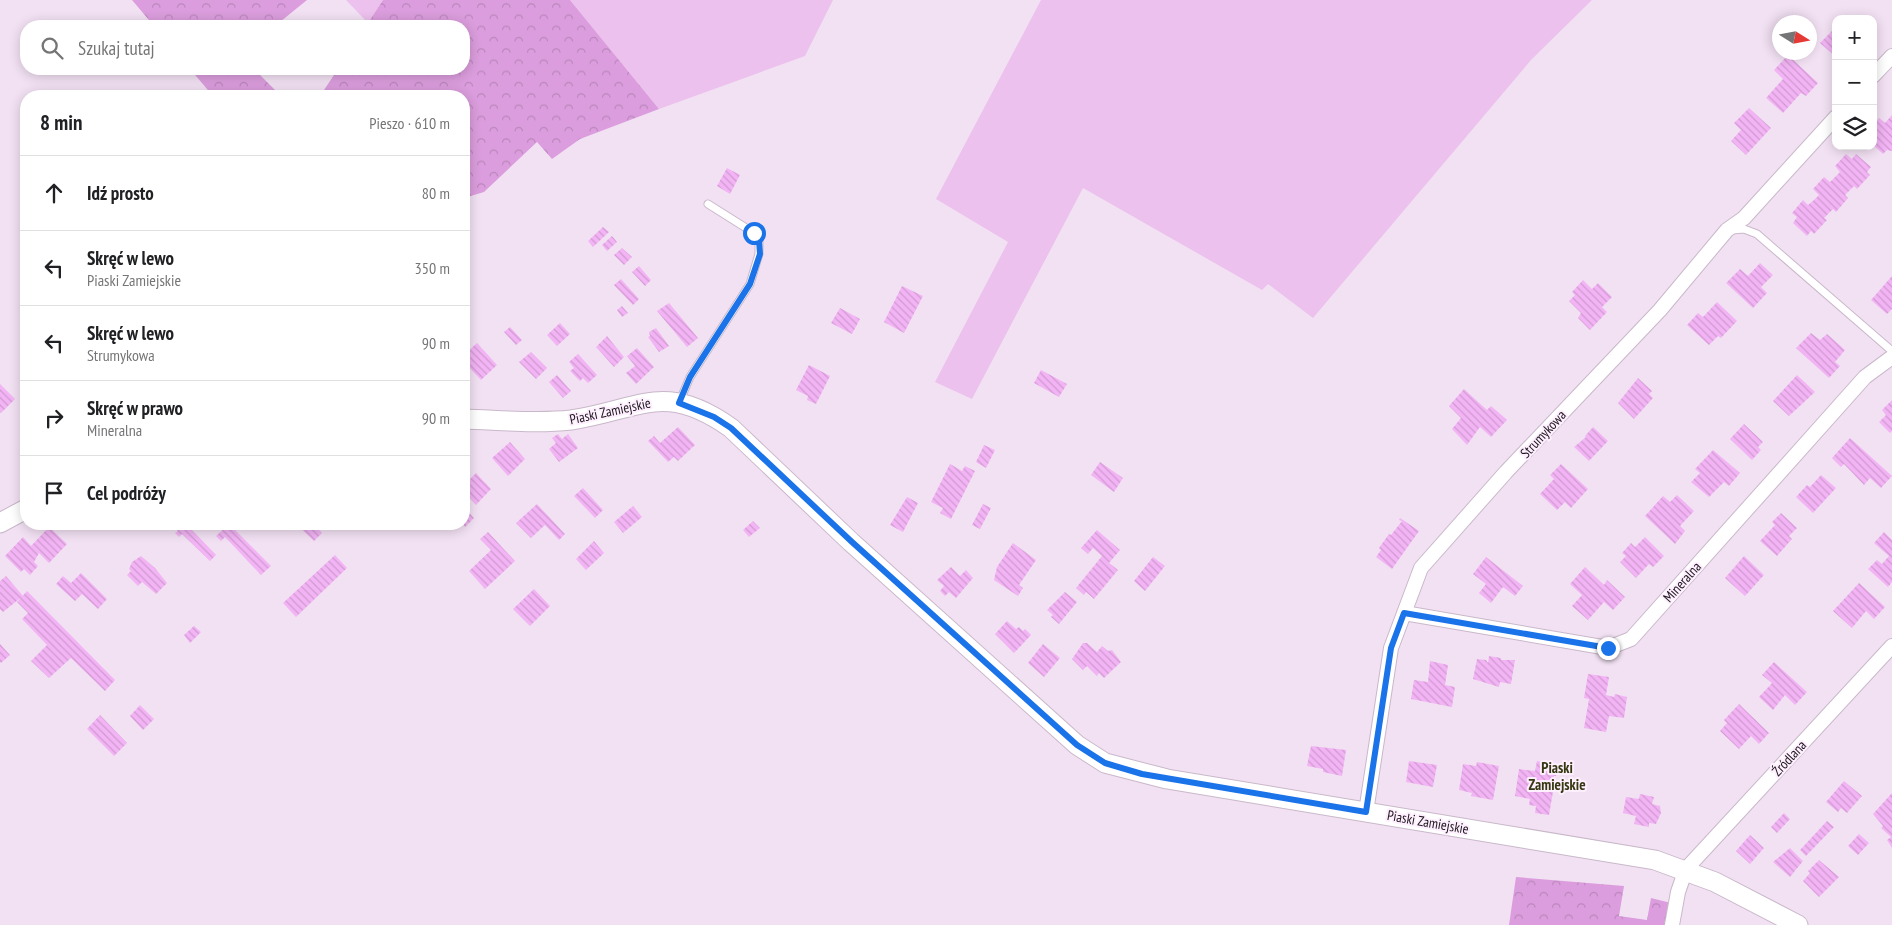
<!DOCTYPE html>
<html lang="pl">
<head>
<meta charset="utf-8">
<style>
	body { margin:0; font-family:"PT Sans Narrow",sans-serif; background:#f6f6f6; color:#202124 }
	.controls { position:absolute; right:15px; top:15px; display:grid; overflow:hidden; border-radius:10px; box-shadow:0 2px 12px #0003 }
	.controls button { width:45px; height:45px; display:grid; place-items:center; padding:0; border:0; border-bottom:1px solid #e0e0e0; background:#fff; color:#202124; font:25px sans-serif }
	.compass { position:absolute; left:1772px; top:15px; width:45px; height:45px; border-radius:50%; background:#fff; box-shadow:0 2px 12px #0003; rotate:101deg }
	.stop { position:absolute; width:15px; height:15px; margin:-11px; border:4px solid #1a73e8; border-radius:50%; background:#fff }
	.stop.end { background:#1a73e8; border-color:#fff; box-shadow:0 1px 5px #0008 }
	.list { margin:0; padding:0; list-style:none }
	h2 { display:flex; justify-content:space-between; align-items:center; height:65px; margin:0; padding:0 20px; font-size:21px }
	h2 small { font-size:16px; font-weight:400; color:#757577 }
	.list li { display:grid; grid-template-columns:32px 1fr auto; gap:15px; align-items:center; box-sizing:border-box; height:75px; padding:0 20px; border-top:1px solid #e0e0e0 }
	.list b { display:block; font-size:19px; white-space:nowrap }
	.list p { margin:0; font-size:16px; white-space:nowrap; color:#757577 }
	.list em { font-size:16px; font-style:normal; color:#757577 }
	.icon { flex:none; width:28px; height:28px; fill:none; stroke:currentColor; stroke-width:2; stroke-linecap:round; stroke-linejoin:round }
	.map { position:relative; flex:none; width:1892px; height:925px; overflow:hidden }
	.search { position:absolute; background:#fff; box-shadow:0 2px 12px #0003; left:20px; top:20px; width:450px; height:55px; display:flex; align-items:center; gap:12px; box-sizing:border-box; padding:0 18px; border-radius:20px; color:#757577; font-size:19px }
	.panel { position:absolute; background:#fff; box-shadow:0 2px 12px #0003; left:20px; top:90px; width:450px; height:440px; border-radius:20px }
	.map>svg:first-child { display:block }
	.green { fill:#ecc1ed }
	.forest { fill:url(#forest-crowns) }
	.building { fill:url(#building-back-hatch) }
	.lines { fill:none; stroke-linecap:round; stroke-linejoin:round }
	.lane-casing { stroke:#c9b8ca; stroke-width:9 }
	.street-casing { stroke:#c9b8ca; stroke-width:16 }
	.secondary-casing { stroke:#c9b8ca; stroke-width:21 }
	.lane { stroke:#fff; stroke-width:7 }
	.street { stroke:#fff; stroke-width:14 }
	.secondary { stroke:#fff; stroke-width:19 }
	.route { stroke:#1a73e8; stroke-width:6 }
	.labels { text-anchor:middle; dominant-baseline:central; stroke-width:4; stroke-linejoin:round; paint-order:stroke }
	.street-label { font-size:14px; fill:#1c151c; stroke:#feeffe }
	.neighbourhood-label { font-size:15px; font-weight:bold; fill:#343810; stroke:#feeffe }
</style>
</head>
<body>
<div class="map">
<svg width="1892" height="925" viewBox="0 0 1892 925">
	<defs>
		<pattern id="forest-crowns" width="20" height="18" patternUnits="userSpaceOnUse" patternTransform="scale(1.25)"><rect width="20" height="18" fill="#db9ddd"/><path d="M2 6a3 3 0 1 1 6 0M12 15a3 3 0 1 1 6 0" fill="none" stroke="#bb86bd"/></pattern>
		<pattern id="building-back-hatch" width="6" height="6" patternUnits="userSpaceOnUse" patternTransform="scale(1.25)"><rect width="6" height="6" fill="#f3b4f5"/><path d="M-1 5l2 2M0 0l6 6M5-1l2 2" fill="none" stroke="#d09ad1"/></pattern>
	</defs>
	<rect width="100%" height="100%" fill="#f2e1f3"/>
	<path class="green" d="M346,0H383L368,23Z
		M570,0H833L805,56L659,109Z
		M1041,0H1592L1531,60L1313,318L1268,284L1262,290L1083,188L972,399L935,382L1008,242L936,199Z"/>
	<path class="forest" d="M132,0H307L275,26H154Z
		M383,0H570L659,109L580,139L552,159L537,142L484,192L464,198V96H320L338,69H464V26H366Z
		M190,69H254L275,90L269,96H213Z
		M1516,877L1624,886L1619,916L1647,920L1651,898L1671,903L1667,925H1509Z"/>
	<path class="building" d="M1836,27V57L1820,43Z
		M1788,55L1818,83L1806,96L1801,93L1783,113L1766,98L1783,79L1774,70Z
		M1749,108L1771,128L1746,155L1731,141L1741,130L1734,123Z
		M1892,115V151L1887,150L1883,154L1873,145V125L1879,118L1885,123Z
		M1846,154L1852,159L1856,154L1871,167L1867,172L1870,175L1857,189L1854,186L1845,195L1848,198L1836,212L1833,209L1824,218L1827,220L1814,234L1811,231L1807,236L1793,223L1797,217L1792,213L1803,200L1808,205L1814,200L1819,195L1813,189L1824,177L1830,182L1840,172L1835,166Z
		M727,168L740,175L730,194L717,186Z
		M603,227L609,232L593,247L588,241Z
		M612,236L617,242L607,251L602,245Z
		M622,248L632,257L624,265L614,255Z
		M1760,263L1773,275L1761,287L1767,293L1753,308L1726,283L1740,269L1748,276Z
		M639,266L651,280L645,286L632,272Z
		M1892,276V309L1887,314L1871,300Z
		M621,279L639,299L633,305L614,285Z
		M1583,280L1592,289L1598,283L1612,297L1602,307L1607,312L1590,330L1578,318L1581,313L1569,301L1575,295L1572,292Z
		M902,286L923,296L904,333L884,322Z
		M1717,302L1737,321L1721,338L1718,336L1709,345L1687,325L1698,313L1703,317Z
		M669,303L698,338L687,347L657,311Z
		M622,306L628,313L622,317L617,310Z
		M840,308L860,319L852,334L831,323Z
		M560,323L570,334L557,346L547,335Z
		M510,327L522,340L516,345L504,332Z
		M656,328L669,346L659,352L648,337L650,336L649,332Z
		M1811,333L1820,340L1827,334L1845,350L1835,362L1840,366L1829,378L1796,348Z
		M607,336L624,357L614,367L596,347Z
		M477,343L497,365L481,380L464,362V355Z
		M637,348L654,367L636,384L626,373L635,366L627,356Z
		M531,352L547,368L536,379L519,362Z
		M578,354L597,375L588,383L583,378L580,381L570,371L574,368L569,362Z
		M809,365L830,376L816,404L807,400L808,396L796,390Z
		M1041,370L1067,384L1059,397L1034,383Z
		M557,375L571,391L563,398L549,382Z
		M1797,375L1815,392L1789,416L1773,401Z
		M1638,378L1652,391L1649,394L1653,398L1634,419L1618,403Z
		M0,384L15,399L1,413L0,412Z
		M1464,389L1487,410L1491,406L1507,420L1491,437L1480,427L1467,445L1452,429L1461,418L1449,406Z
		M1892,400V431L1890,433L1879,422L1886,415L1882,410Z
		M1744,424L1763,442L1758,447L1761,450L1752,460L1730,439Z
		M678,427L695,445L678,461L674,457L668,462L648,441L654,436L660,443Z
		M1593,427L1608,441L1589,461L1574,447L1586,437L1585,436Z
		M558,434L562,439L568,434L578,448L559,462L549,449L556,443L552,438Z
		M1850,438L1892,476L1881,488L1870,478L1864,485L1844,464L1841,467L1832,458Z
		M510,442L525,459L508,476L492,458Z
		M984,445L995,450L986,468L976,462Z
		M1713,450L1740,473L1729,486L1724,482L1709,497L1691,482L1700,473L1695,469Z
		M1100,462L1123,478L1114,492L1091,475Z
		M950,464L962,471L965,466L975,471L951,519L940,513L943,508L931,502Z
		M1561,464L1588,489L1571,508L1565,502L1557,510L1540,494L1554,479L1550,475Z
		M476,473L491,489L476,505L464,492V485Z
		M1821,475L1836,488L1813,513L1796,497L1807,485L1810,487Z
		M583,488L603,510L595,518L574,496Z
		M1677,495L1694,511L1680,526L1685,531L1675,544L1645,516L1663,496L1670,502Z
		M907,497L918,503L903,532L890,525Z
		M537,504L565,534L559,540L545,525L531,538L516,523Z
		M983,504L991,508L980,529L972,525Z
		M633,506L642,517L623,533L614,522Z
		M464,507L474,518L465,527L463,524Z
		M1781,513L1797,528L1789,536L1792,539L1777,556L1760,541L1775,525L1772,522Z
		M1400,518L1419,531L1392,569L1376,557L1381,550L1379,548L1389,534L1391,535L1402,521L1399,520Z
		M753,521L760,528L749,537L743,530Z
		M181,524H186L216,555L210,561L182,534L179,537L175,533L178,531L176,529Z
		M229,524L271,566L261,575L225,537L221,541L216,536Z
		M296,524H313L322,533L314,541Z
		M49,527L67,544L49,563L39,553L34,562L38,566L30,575L24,569L21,572L5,556L23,537L31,546Z
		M1097,530L1120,550L1109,563L1118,570L1094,599L1086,592L1084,595L1076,588L1102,556L1093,548L1088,554L1081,548Z
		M488,532L515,561L485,589L469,571L491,550L480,539Z
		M1884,532L1892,540V582L1888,587L1868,569L1877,560L1882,564L1889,556L1874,543Z
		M1645,537L1664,556L1653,567L1649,564L1636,578L1620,562L1626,556L1622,553L1631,543L1635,547Z
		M594,541L604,553L586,570L576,559Z
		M1013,543L1036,560L1019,585L1023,588L1018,596L994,580L997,567Z
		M335,555L347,568L296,617L283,603Z
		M141,556L155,568L167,583L156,594L142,582L138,586L127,575L131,571L129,569L132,562Z
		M1744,556L1764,575L1745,596L1725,578Z
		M1153,557L1165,566L1145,591L1134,581Z
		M1486,557L1523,586L1515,596L1503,587L1491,603L1479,593L1486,584L1473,574Z
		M951,567L960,576L966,570L973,578L956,598L949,592L945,596L940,591L944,586L937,580Z
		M1585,567L1604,585L1607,580L1625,597L1613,610L1604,602L1588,620L1572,606L1582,595L1570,584Z
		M81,573L107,599L98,609L82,594L75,601L56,584L63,576L71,583Z
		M6,576L23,596L3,612L0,609V581Z
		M1859,583L1885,607L1874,619L1866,611L1852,628L1833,611Z
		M534,589L550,606L530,626L513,609Z
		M27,591L115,680L105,691L71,658L49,678L31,661L47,645L22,619L28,613L17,602Z
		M1065,592L1077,602L1059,624L1051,617L1053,615L1047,610Z
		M1007,621L1016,629L1019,627L1023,631L1025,629L1031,635L1014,653L995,634Z
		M194,626L201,632L190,643L184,635Z
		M1083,643H1087L1097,652L1102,646L1108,651L1112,650L1121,662L1104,678L1099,673L1097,676L1087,666L1083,670L1072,659Z
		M0,644L10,655L1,663L0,662Z
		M1043,644L1060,658L1044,677L1028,663Z
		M1489,656L1501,658V660H1515L1511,684L1500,682L1499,687L1473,679L1477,659L1486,660L1488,663Z
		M1430,661L1448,665L1445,685L1455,687L1452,707L1411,699L1414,680L1428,682Z
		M1774,662L1807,692L1795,705L1785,695L1773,710L1759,697L1772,683L1762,675Z
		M1588,674L1609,677L1606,695L1614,697L1615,694L1627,697L1624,718L1609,716L1606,732L1584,728L1589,699L1584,698Z
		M1739,704L1769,733L1759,744L1751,736L1739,749L1720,731L1727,723L1724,720Z
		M140,705L154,719L143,730L130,716Z
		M100,715L127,743L114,756L87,729Z
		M1311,746L1346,750L1342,776L1323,772V769L1307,766Z
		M1409,761L1437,765L1433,787L1406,782Z
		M1537,761L1558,765L1556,776H1554L1552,785L1554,786L1549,815L1535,813L1536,806L1529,805L1530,799L1515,796L1519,769L1535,771Z
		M1477,762L1499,766L1493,800L1471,796L1472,793L1459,790L1463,764L1476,766Z
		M1844,781L1862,796L1847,813L1841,808L1838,812L1826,802Z
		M1892,793V848L1887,840L1891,837L1881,828L1883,826L1873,814Z
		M1640,794L1654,797L1652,804L1660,806L1661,813L1656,824L1649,823V827L1634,824L1636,816L1623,813L1626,797L1639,799Z
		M1784,813L1790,819L1777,833L1771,827Z
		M1827,821L1834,827L1806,856L1800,850Z
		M1859,834L1869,843L1858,855L1848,846Z
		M1750,835L1764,848L1750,864L1736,851Z
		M1790,848L1803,861L1790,877L1773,862Z
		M1819,860L1839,877L1819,897L1803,881L1810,873L1808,871Z"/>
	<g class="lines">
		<g class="lane-casing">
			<path id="lane" d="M1732,230L1744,229L1757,234L1892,351
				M679,403L690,377L750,284L759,254V241L754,233L708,204"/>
		</g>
		<g class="street-casing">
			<path id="street" d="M1873,76L1892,56
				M1404,613L1608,648L1631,639L1865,377L1892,357
				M1366,812L1391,648L1421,568L1506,472L1660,310L1727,230L1744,218L1836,117
				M1672,925L1678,892L1686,869L1892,646"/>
		</g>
		<g class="secondary-casing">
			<path id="secondary" d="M464,419C499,420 536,424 571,420C640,410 663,380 731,428L851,542L1077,745L1105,763L1167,779L1655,860L1715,882L1798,925
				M0,523L26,509"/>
		</g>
		<use href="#lane" class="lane"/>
		<use href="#street" class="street"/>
		<use href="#secondary" class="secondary"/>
	</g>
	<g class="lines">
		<path class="route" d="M754,233L759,240L760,254L750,284L690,377L679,403L714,417L731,428L852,542L1077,745L1105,763L1142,774L1366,812L1391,648L1404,613L1608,648"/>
	</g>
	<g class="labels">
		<g class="street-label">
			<text transform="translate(610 411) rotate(-12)">Piaski Zamiejskie</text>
			<text transform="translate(1543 434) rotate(-47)">Strumykowa</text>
			<text transform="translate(1682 582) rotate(-48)">Mineralna</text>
			<text transform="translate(1789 758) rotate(-47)">Źródlana</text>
			<text transform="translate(1428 822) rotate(10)">Piaski Zamiejskie</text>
		</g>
		<g class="neighbourhood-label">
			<text x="1557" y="767">Piaski<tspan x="1557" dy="17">Zamiejskie</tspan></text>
		</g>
	</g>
</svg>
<div class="controls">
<button>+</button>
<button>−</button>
<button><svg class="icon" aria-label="layers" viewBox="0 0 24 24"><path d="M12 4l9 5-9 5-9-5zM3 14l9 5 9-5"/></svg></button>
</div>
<svg class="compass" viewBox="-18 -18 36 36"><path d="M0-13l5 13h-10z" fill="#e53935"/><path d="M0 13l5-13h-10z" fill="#757577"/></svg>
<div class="stop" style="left:754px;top:233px"></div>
<div class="stop end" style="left:1608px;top:648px"></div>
<div class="search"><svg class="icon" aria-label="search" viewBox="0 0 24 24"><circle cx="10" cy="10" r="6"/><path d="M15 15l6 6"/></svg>Szukaj tutaj</div>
<section class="panel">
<h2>8 min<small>Pieszo · 610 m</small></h2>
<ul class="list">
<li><svg class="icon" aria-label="ahead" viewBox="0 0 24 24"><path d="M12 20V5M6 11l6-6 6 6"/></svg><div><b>Idź prosto</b></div><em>80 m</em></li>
<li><svg class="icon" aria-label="left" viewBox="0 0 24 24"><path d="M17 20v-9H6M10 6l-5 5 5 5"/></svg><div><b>Skręć w lewo</b><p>Piaski Zamiejskie</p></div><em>350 m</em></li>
<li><svg class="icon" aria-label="left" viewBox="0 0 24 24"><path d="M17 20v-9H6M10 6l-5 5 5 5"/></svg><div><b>Skręć w lewo</b><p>Strumykowa</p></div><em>90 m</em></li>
<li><svg class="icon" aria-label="right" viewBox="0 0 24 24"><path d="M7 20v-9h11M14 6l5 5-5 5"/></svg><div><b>Skręć w prawo</b><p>Mineralna</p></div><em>90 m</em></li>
<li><svg class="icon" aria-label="arrive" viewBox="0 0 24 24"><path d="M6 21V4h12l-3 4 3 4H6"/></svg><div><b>Cel podróży</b></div></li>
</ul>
</section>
</div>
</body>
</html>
